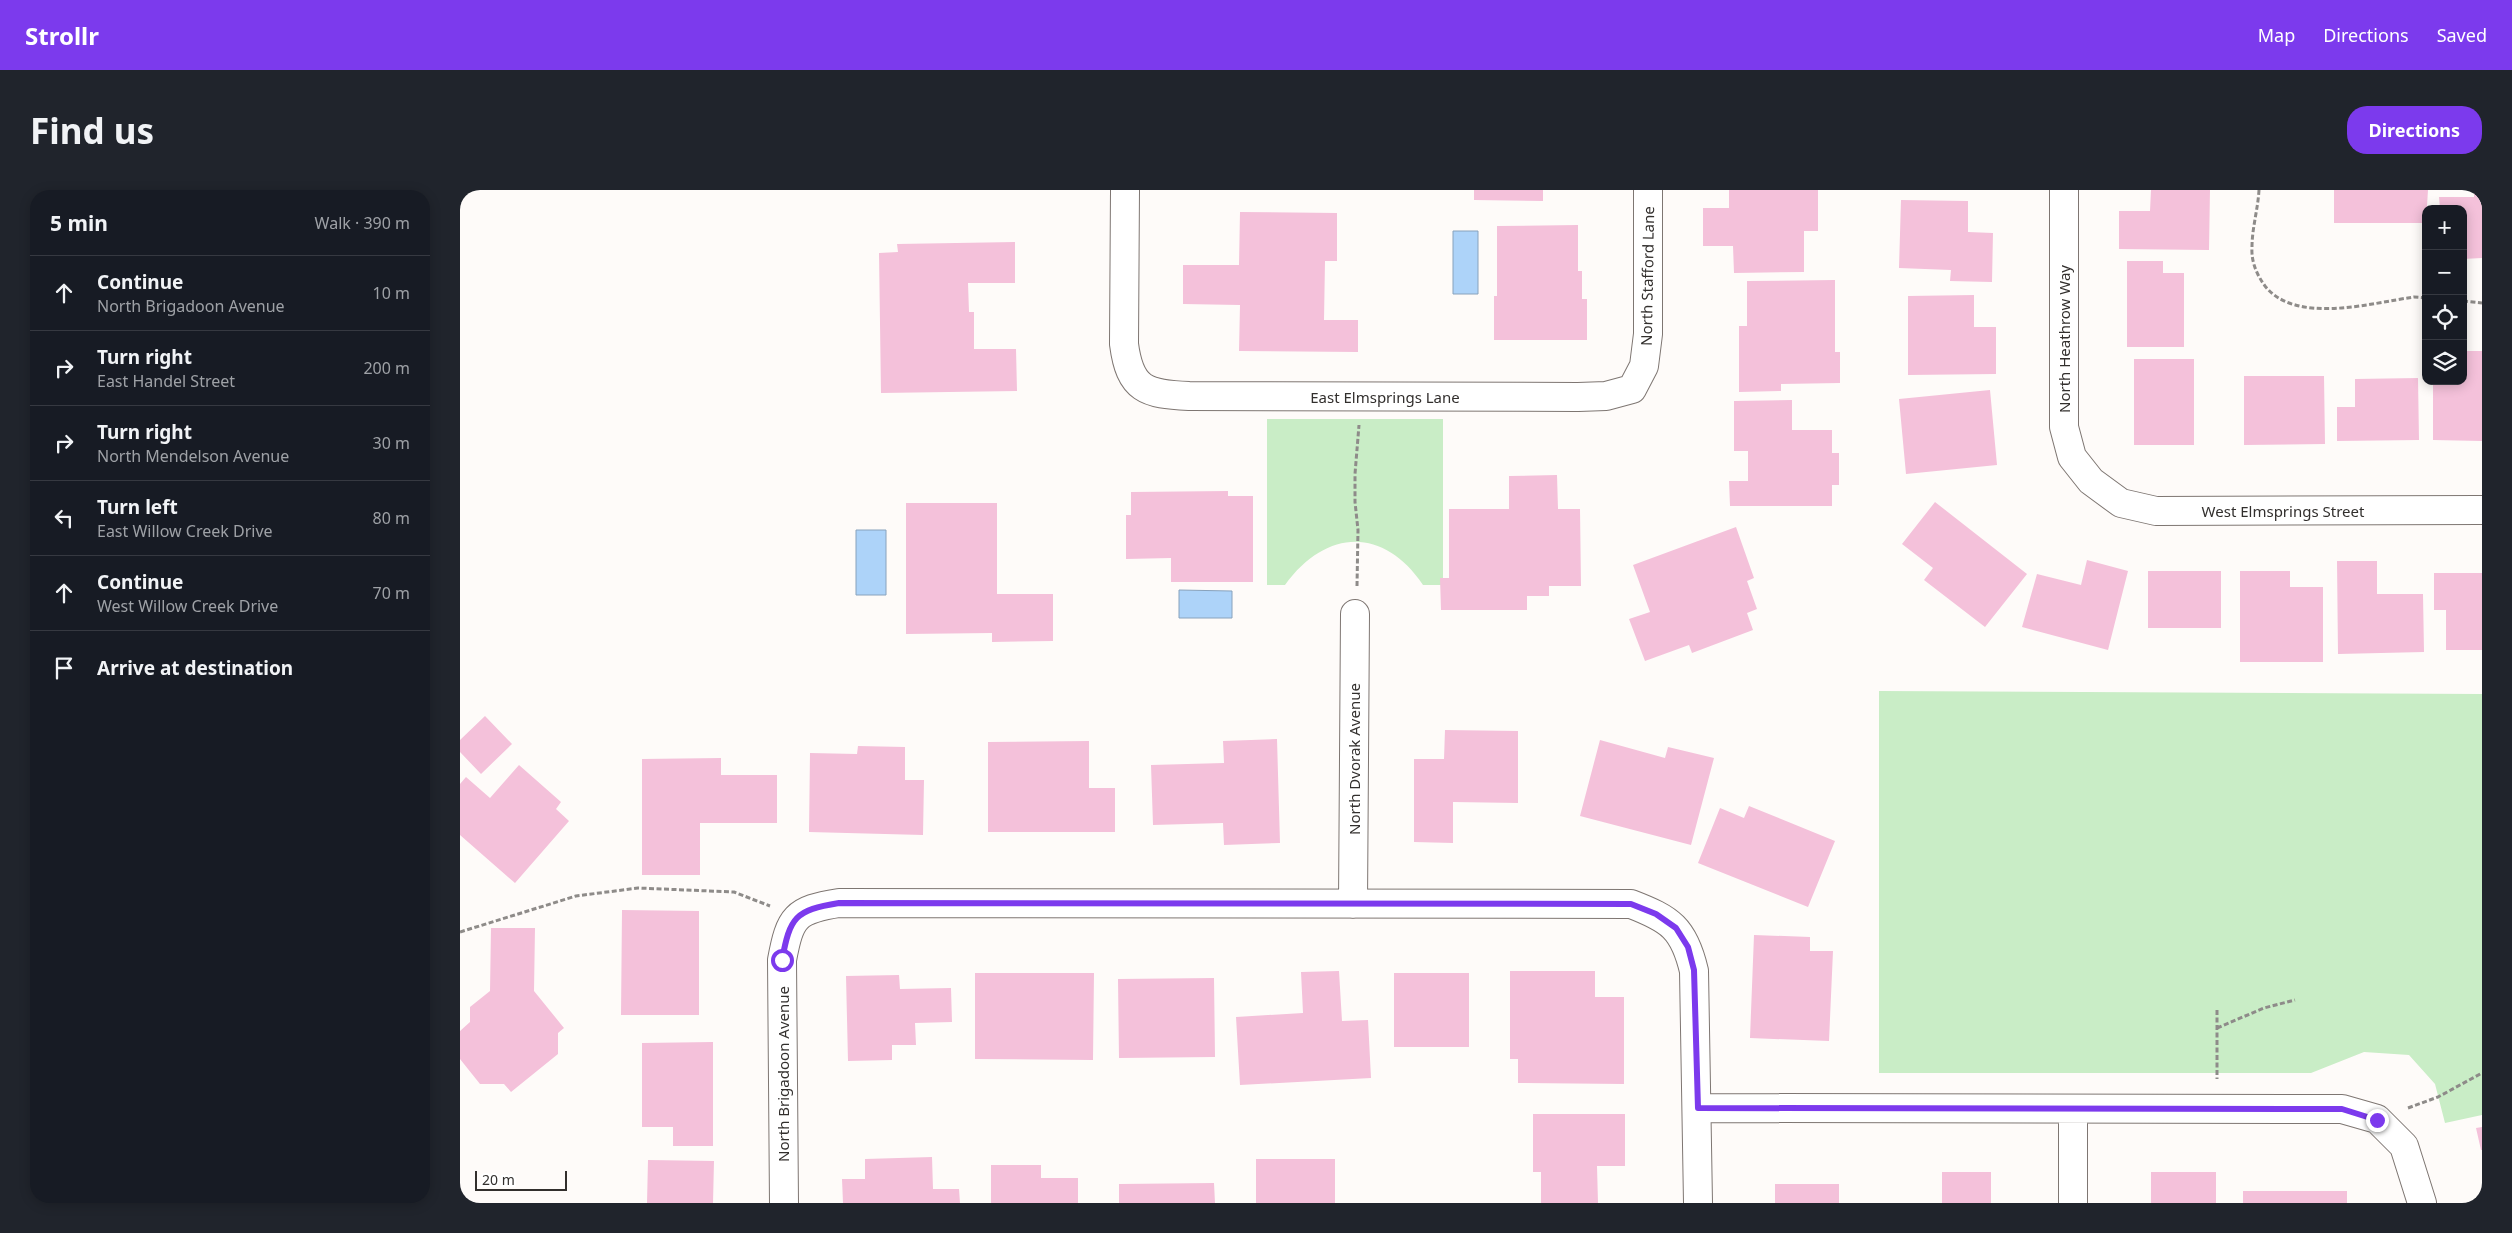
<!DOCTYPE html>
<html lang="en">
<head>
<meta charset="utf-8">
<style>
	body { margin:0; font-family:"Noto Sans",sans-serif; background:#20242c; color:#f1f3f6 }
	.controls { position:absolute; right:15px; top:15px; display:grid; overflow:hidden; border-radius:10px; box-shadow:0 2px 12px #0003 }
	.controls button { width:45px; height:45px; display:grid; place-items:center; padding:0; border:0; border-bottom:1px solid #363941; background:#171b24; color:#f1f3f6; font:25px sans-serif }
	.scale { position:absolute; left:15px; bottom:12px; width:92px; box-sizing:border-box; padding-left:5px; border:2px solid #322f2d; border-top:0; font-size:14px; line-height:18px; white-space:nowrap; color:#322f2d; -webkit-text-stroke:4px #fff; paint-order:stroke }
	.stop { position:absolute; width:15px; height:15px; margin:-11px; border:4px solid #7c3aed; border-radius:50%; background:#fff }
	.stop.end { background:#7c3aed; border-color:#fff; box-shadow:0 1px 5px #0008 }
	.list { margin:0; padding:0; list-style:none }
	h2 { display:flex; justify-content:space-between; align-items:center; height:65px; margin:0; padding:0 20px; font-size:21px }
	h2 small { font-size:16px; font-weight:400; color:#9ea1a6 }
	.list li { display:grid; grid-template-columns:32px 1fr auto; gap:15px; align-items:center; box-sizing:border-box; height:75px; padding:0 20px; border-top:1px solid #363941 }
	.list b { display:block; font-size:19px; white-space:nowrap }
	.list p { margin:0; font-size:16px; white-space:nowrap; color:#9ea1a6 }
	.list em { font-size:16px; font-style:normal; color:#9ea1a6 }
	.icon { flex:none; width:28px; height:28px; fill:none; stroke:currentColor; stroke-width:2; stroke-linecap:round; stroke-linejoin:round }
	.map { position:relative; flex:none; width:2022px; height:1013px; overflow:hidden; border-radius:20px }
	header { display:flex; align-items:center; gap:30px; box-sizing:border-box; height:70px; padding:0 25px; background:#7c3aed; color:#fff }
	header strong { font-size:24px }
	nav { display:flex; gap:28px; margin-inline-start:auto; font-size:18px }
	.intro { display:flex; align-items:center; justify-content:space-between; box-sizing:border-box; height:120px; padding:0 30px }
	h1 { margin:0; font-size:35px }
	.button { padding:12px 22px; border-radius:20px; background:#7c3aed; color:#fff; font-size:18px; font-weight:700 }
	main { display:flex; gap:30px; padding:0 30px }
	aside { flex:1; background:#171b24; border-radius:20px; box-shadow:0 2px 12px #0003 }
	.map>svg:first-child { display:block }
	.green { fill:#c9edc6 }
	.water { fill:#add3f9; stroke:#88a2bc }
	.building { fill:#f4c1da }
	.lines { fill:none; stroke-linecap:round; stroke-linejoin:round }
	.street-casing { stroke:#7e7672; stroke-width:30 }
	.path { stroke:#8e8b89; stroke-width:3; stroke-dasharray:5 2.5; stroke-linecap:butt }
	.street { stroke:#fff; stroke-width:28 }
	.route { stroke:#7c3aed; stroke-width:6 }
	.labels { text-anchor:middle; dominant-baseline:central; stroke-width:4.5; stroke-linejoin:round; paint-order:stroke }
	.street-label { font-size:15px; fill:#322f2d; stroke:#fff }
</style>
</head>
<body>
<header>
<strong>Strollr</strong>
<nav><a>Map</a><a>Directions</a><a>Saved</a></nav>
</header>
<div class="intro"><h1>Find us</h1><a class="button">Directions</a></div>
<main>
<aside>
<h2>5 min<small>Walk · 390 m</small></h2>
<ul class="list">
<li><svg class="icon" aria-label="ahead" viewBox="0 0 24 24"><path d="M12 20V5M6 11l6-6 6 6"/></svg><div><b>Continue</b><p>North Brigadoon Avenue</p></div><em>10 m</em></li>
<li><svg class="icon" aria-label="right" viewBox="0 0 24 24"><path d="M7 20v-9h11M14 6l5 5-5 5"/></svg><div><b>Turn right</b><p>East Handel Street</p></div><em>200 m</em></li>
<li><svg class="icon" aria-label="right" viewBox="0 0 24 24"><path d="M7 20v-9h11M14 6l5 5-5 5"/></svg><div><b>Turn right</b><p>North Mendelson Avenue</p></div><em>30 m</em></li>
<li><svg class="icon" aria-label="left" viewBox="0 0 24 24"><path d="M17 20v-9H6M10 6l-5 5 5 5"/></svg><div><b>Turn left</b><p>East Willow Creek Drive</p></div><em>80 m</em></li>
<li><svg class="icon" aria-label="ahead" viewBox="0 0 24 24"><path d="M12 20V5M6 11l6-6 6 6"/></svg><div><b>Continue</b><p>West Willow Creek Drive</p></div><em>70 m</em></li>
<li><svg class="icon" aria-label="arrive" viewBox="0 0 24 24"><path d="M6 21V4h12l-3 4 3 4H6"/></svg><div><b>Arrive at destination</b></div></li>
</ul>
</aside>
<div class="map">
<svg width="2022" height="1013" viewBox="0 0 2022 1013">
	<rect width="100%" height="100%" fill="#fefbf9"/>
	<path class="green" d="M807,229H983V395H963C923,336 866,339 825,395H807Z
		M1419,501L2022,504V925L1985,933L1975,894L1949,865L1904,862L1851,883H1419Z"/>
	<path class="water" d="M1018,41V104H993V41Z
		M396,340H426V405H396Z
		M719,400L772,401V428H719Z"/>
	<path class="building" d="M1014,0H1083V11L1014,10Z
		M1269,0H1358V41H1344V82L1274,83L1273,56H1243V18H1269Z
		M1691,0H1750L1749,60L1659,59V21H1690Z
		M1874,0H1968L1966,33H1874Z
		M2014,0H2022V68L2003,69V19H1980L1979,7H2014Z
		M1441,10L1508,11V42L1533,43L1532,92L1490,91L1491,80L1439,78Z
		M780,22L877,23V71H865L864,130H898V162L779,161L780,115L723,114V75H779Z
		M1118,35V81H1122V109H1127V150H1034V106H1037V36Z
		M555,52V93H508L509,122H514V159H556L557,201L421,203L419,63L438,62L437,54Z
		M1667,71H1703V83H1724V157H1667Z
		M1375,90V162H1380V193L1321,194V201L1279,202V136H1287V91Z
		M1514,105V137H1536V184L1448,185V106Z
		M2003,161H2022V251L1973,250V191H2003Z
		M1674,169H1734V255H1674Z
		M1784,186H1864L1865,254L1784,255Z
		M1958,188L1959,250L1877,251V217H1895V189Z
		M1530,200L1537,275L1446,284L1439,209Z
		M1332,210V240H1372V263H1379V295H1372V316H1270L1269,291H1288V261H1274V211Z
		M1097,285L1098,319H1120L1121,396H1089V406H1067V420H981L980,388H989V319H1049V286Z
		M768,301V306H793V392H711V368L666,369V325H671V302Z
		M1475,312L1567,384L1525,437L1464,390L1473,378L1442,354Z
		M446,313H537V404H593V451L532,452V443L446,444Z
		M1276,337L1294,388L1287,391L1297,419L1287,423L1293,440L1232,463L1229,455L1185,471L1169,429L1190,422L1173,375Z
		M1627,370L1668,381L1648,460L1562,437L1577,384L1621,395Z
		M1877,371H1917V404H1963L1964,462L1878,464Z
		M1688,381H1761V438H1688Z
		M1780,381H1830V397H1863V472H1780Z
		M1974,383H2022V460H1986V420H1974Z
		M25,526L52,554L21,584L0,562V550Z
		M985,540L1058,541V613L993,612V653L954,652V569H984Z
		M817,549L820,653L764,655L763,633L693,635L691,575L764,573L763,551Z
		M1140,550L1205,568L1208,557L1254,568L1231,655L1120,626Z
		M629,551V598H655V642H528V552Z
		M398,556L445,557V590H464L463,645L349,642L350,563L397,564Z
		M261,568V585H317V633H240V685H182V569Z
		M59,575L101,612L96,619L109,631L55,693L0,645V594L6,587L30,608Z
		M1289,616L1375,651L1348,717L1238,673L1260,618L1284,628Z
		M162,720L239,721V825H161Z
		M31,738H75L74,801L104,838L98,843V864L51,902L44,894H20L0,869V841L10,832V817L30,801Z
		M1294,745L1350,747V761H1373L1369,851L1290,848Z
		M879,781L882,831L908,830L911,888L780,895L776,827L843,823L841,782Z
		M1050,781H1135V807H1164V894L1058,893V869H1050Z
		M515,783H634L633,870L515,869Z
		M934,783H1009V857H934Z
		M439,785L440,799L491,798L492,832L455,833L456,855H432V870L388,871L386,786Z
		M754,788L755,867L659,868L658,789Z
		M253,852V956H213V937H182V853Z
		M1073,924H1165V976H1137L1138,1013H1081V982H1073Z
		M2022,937V960H2021L2016,938Z
		M472,967L473,999H499L500,1013H383L382,989H405V969Z
		M796,969H875V1013H796Z
		M188,970L254,971L253,1013H187Z
		M531,975H581V988H618V1013H531Z
		M1482,982H1531V1013H1482Z
		M1691,982H1756V1013H1691Z
		M754,993L755,1013H659V994Z
		M1315,994H1379V1013H1315Z
		M1783,1001H1887V1013H1783Z"/>
	<g class="lines">
		<g class="street-casing">
			<path id="street" d="M665,0L664,154C670,200 686,204 729,206L1118,207L1146,206L1172,199L1184,176L1188,144V0
				M1604,0V237L1612,267L1631,291L1661,313L1696,321L2022,320
				M893,714L895,424
				M1238,918L1882,919L1917,929L1944,956L1962,1013
				M324,1013L322,770C330,727 335,720 379,713L1171,714C1210,729 1224,738 1234,781L1238,1013
				M1613,1013V919"/>
		</g>
		<path class="path" d="M1799,0C1798,19 1792,38 1792,57C1791,72 1797,85 1805,96C1836,135 1911,113 1954,107L1966,108
			M2003,111L2022,113
			M897,396L898,340L895,312V284L899,235
			M0,742L116,706L178,698L274,702L310,716
			M1757,820V889
			M1757,838L1804,818L1835,810
			M1948,918L1978,907L2022,883"/>
		<use href="#street" class="street"/>
	</g>
	<g class="lines">
		<path class="route" d="M322,770C330,727 335,720 379,713L1171,714L1196,724L1216,738L1228,757L1234,780L1238,918L1882,919L1917,930"/>
	</g>
	<g class="labels">
		<g class="street-label">
			<text transform="translate(1187 86) rotate(-89)">North Stafford Lane</text>
			<text transform="translate(1604 149) rotate(-90)">North Heathrow Way</text>
			<text x="925" y="207">East Elmsprings Lane</text>
			<text x="1823" y="321">West Elmsprings Street</text>
			<text transform="translate(894 569) rotate(-90)">North Dvorak Avenue</text>
			<text transform="translate(323 884) rotate(-90)">North Brigadoon Avenue</text>
		</g>
	</g>
</svg>
<div class="controls">
<button>+</button>
<button>−</button>
<button><svg class="icon" aria-label="locate" viewBox="0 0 24 24"><circle cx="12" cy="12" r="6"/><path d="M12 2v4M12 18v4M2 12h4M18 12h4"/></svg></button>
<button><svg class="icon" aria-label="layers" viewBox="0 0 24 24"><path d="M12 4l9 5-9 5-9-5zM3 14l9 5 9-5"/></svg></button>
</div>
<div class="scale">20 m</div>
<div class="stop" style="left:322px;top:770px"></div>
<div class="stop end" style="left:1917px;top:930px"></div>
</div>
</main>
</body>
</html>
